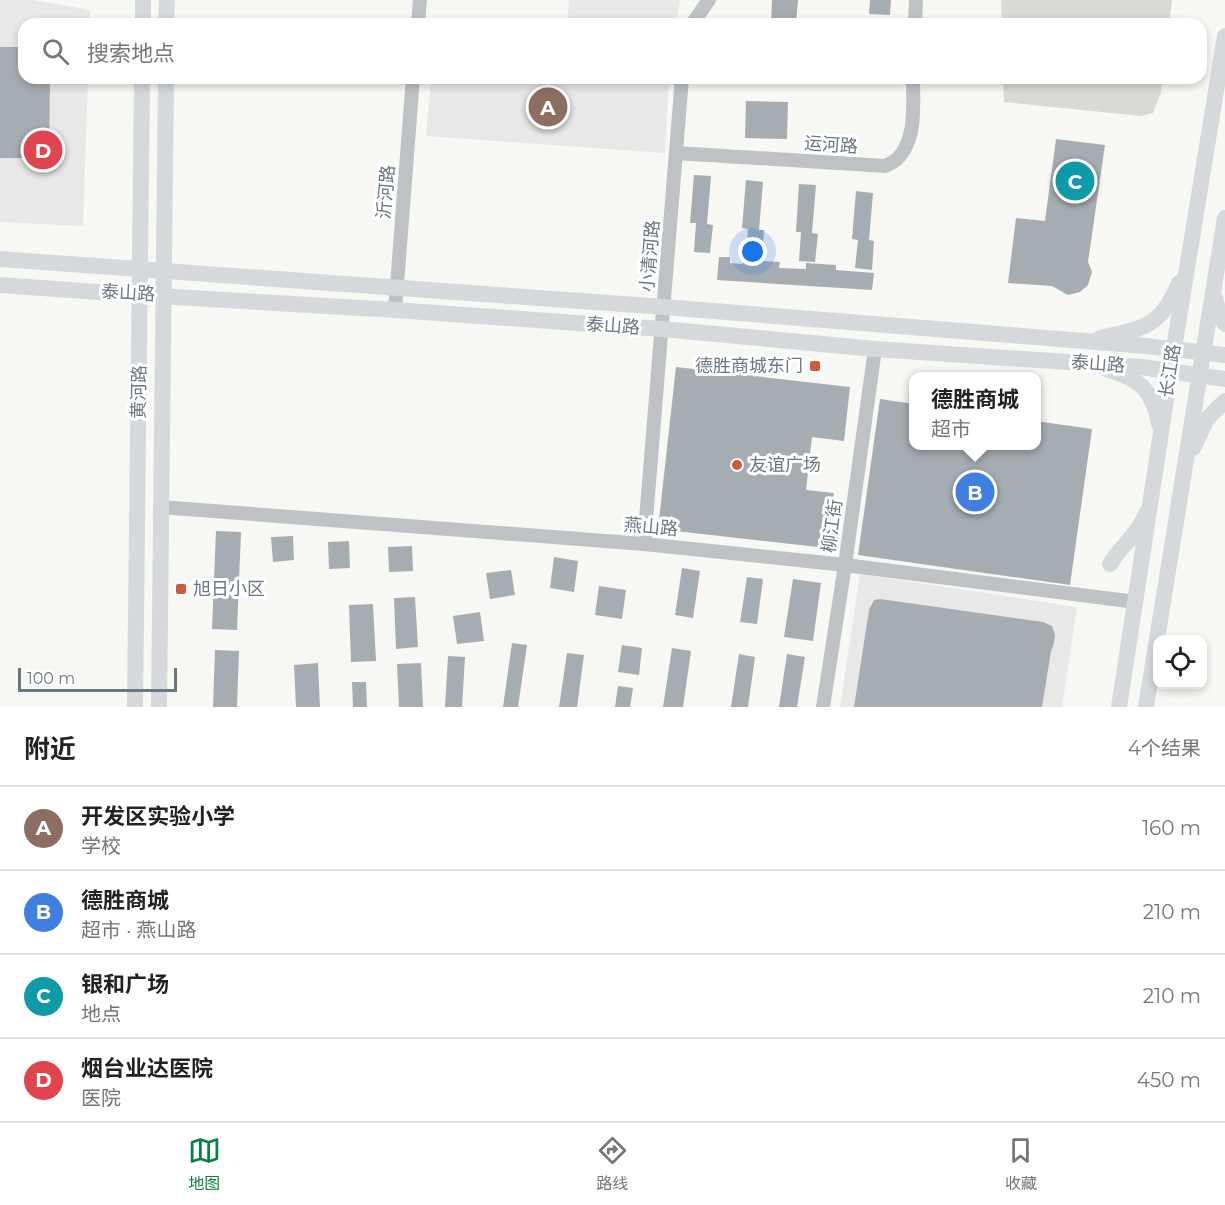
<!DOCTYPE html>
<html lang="zh">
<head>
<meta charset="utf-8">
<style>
	body { margin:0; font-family:Montserrat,"Noto Sans SC",sans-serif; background:#f6f6f6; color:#222 }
	.controls { position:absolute; right:18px; bottom:18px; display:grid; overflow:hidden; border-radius:12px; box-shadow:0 3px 9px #0003 }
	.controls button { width:54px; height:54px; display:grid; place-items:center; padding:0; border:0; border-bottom:2px solid #e0e0e0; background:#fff; color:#222; font:30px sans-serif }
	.scale { position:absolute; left:18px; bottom:15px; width:159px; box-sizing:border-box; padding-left:6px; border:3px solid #6a7781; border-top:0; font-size:16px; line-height:21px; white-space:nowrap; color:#6a7781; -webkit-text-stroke:4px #fff; paint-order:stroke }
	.you { position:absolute; left:753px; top:252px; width:21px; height:21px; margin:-15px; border:4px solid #fff; border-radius:50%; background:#1a73e8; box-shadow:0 0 0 9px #1a73e833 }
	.badge { display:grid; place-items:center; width:39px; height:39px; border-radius:50%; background:#0b8043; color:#fff; font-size:20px; font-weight:700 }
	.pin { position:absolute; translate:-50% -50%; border:3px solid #fff; box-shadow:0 2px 6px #0006 }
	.popup { position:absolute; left:909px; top:372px; width:132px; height:78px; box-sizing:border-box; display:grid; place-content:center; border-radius:12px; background:#fff; filter:drop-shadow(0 2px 4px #0005); font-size:20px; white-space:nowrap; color:#767676 }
	.popup b { font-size:22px; color:#222 }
	.popup::after { content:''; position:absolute; left:50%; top:100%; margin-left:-12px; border:12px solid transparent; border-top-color:#fff }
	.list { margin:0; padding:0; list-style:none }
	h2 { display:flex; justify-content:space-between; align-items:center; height:78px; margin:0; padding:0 24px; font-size:26px }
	h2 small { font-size:20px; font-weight:400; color:#767676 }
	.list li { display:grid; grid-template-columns:39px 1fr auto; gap:18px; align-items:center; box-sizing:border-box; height:84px; padding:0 24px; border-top:2px solid #e0e0e0 }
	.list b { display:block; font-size:22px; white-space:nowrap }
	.list p { margin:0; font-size:20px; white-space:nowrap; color:#767676 }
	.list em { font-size:20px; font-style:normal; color:#767676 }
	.icon { flex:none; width:33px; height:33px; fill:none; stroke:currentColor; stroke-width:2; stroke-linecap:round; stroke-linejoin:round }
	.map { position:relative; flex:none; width:1225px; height:707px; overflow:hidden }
	.search { position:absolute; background:#fff; box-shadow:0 3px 9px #0003; left:18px; right:18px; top:18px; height:66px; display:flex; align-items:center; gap:15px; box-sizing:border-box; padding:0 21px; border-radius:18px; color:#767676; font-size:22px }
	.sheet { height:414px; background:#fff }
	nav { display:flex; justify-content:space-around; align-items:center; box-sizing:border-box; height:84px; border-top:2px solid #e0e0e0; background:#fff; font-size:16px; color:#767676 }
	nav a { display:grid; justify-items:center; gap:3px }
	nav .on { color:#0b8043 }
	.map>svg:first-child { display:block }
	.built { fill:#e7e8e7 }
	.green { fill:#d7dbd4 }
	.building { fill:#a6adb2 }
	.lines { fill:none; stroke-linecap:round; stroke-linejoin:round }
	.minor { stroke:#bec2c5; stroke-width:14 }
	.major { stroke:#d5d9dc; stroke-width:16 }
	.poi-dot { fill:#cd5c3e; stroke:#fff; stroke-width:2 }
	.labels { text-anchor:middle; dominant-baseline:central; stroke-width:6; stroke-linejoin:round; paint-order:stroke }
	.street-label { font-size:18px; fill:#6a7781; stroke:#fff }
	.poi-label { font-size:18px; fill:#6a7781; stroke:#fff; text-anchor:start }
</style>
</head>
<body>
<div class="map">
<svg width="1225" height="707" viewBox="0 0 1225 707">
	<rect width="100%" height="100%" fill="#f7f7f4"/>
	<path class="built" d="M0,0H33L90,10V24H24V78H88L83,226L0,222Z
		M569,0H680L676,24H567Z
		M431,78H669L665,153L426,136Z
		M860,574L1077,607L1062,707H840Z"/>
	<path class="green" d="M1001,0H1172L1169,24H1002Z
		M1003,78H1163L1161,93L1153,113L1141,116L1004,102Z"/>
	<path class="building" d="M772,0H798L796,24H771Z
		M870,0H891L890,15L869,14Z
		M0,47H24V78H50L49,158H0Z
		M746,101L788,102L787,139L745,138Z
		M1056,139L1105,145L1088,262L1092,272L1088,285L1080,292L1068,295L1052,286L1008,283L1016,218L1045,221Z
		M694,175L711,176L707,224L713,225L710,253L694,252L696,223H690Z
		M746,180L763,182L759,230H764L762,259L746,257L748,229L742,228Z
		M799,184L816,185L812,233L818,234L815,262L799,261L801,232H796Z
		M856,191L873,193L869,240L874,241L872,270L855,268L858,240L852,239Z
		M719,257H730V263L743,264V260L780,262L779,268L806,269V263L836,265V270L874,273L872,290L717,280Z
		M676,367L850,387L844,441L812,437L806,490L834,493L827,548L658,529Z
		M880,399L914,404V446H1036V421L1092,429L1070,585L858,555Z
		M216,531L241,532L237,630L212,629Z
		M293,536L294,560L273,562L271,537Z
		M349,541L350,568L329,569L328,542Z
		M412,546L413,571L389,572L388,547Z
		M554,557L578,561L574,592L550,588Z
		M682,568L700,571L693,618L675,615Z
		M511,570L515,595L490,599L486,573Z
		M747,577L763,579L757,624L740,622Z
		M793,579L821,583L813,641L784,637Z
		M599,586L626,590L622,619L595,615Z
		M415,597L418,647L396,649L394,598Z
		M880,599L1043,622L1052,626L1055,635L1054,643L1051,651L1042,707H854L869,610L874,600Z
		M373,604L376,661L351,662L349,605Z
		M480,612L484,641L457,644L453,616Z
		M512,643L527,645L518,707H503Z
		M622,645L642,648L639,675L618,672Z
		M672,648L691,651L683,707H663Z
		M215,650L239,651L237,707H213Z
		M567,653L584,655L577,707H559Z
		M739,654L755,657L748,707H731Z
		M787,654L805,657L797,707H779Z
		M448,656L465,657L462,707H445Z
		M318,663L320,707H296L294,665Z
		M421,663L423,707H399L397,664Z
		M352,682H366L367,707H353Z
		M618,686L633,688L630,707H615Z"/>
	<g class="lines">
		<path class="minor" d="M418,24L420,0
			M692,24L709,0
			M915,24L916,0
			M676,153L885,166C889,164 894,162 897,159C917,140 913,103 913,78
			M395,310L413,78
			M160,507L644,544L845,565L1136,602
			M644,544L682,78
			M823,707L845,565L875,349"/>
		<path class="major" d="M143,24V0
			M166,24L167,0
			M0,259L664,307L1146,346L1225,355
			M0,285L140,295L395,310L662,329L875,349L1141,367L1225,379
			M1215,298L1219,314L1225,324
			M1100,338C1144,328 1160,328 1179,283
			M1106,369C1139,378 1153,390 1159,424
			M1193,448L1207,419L1225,401
			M1110,564C1121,546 1139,533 1146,514
			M135,707L142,78
			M159,707L166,78
			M1119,707L1174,348L1225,36
			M1146,707L1225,218"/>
	</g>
	<g class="poi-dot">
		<rect x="809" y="360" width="12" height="12" rx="3"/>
		<circle cx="737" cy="465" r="6"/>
		<rect x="175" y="583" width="12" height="12" rx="3"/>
	</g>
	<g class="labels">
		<g class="street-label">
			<text transform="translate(831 145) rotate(4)">运河路</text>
			<text transform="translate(386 192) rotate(-85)">沂河路</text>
			<text transform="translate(650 256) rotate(-85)">小清河路</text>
			<text transform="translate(128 293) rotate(3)">泰山路</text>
			<text transform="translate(613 326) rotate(4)">泰山路</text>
			<text transform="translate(1098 364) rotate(4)">泰山路</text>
			<text transform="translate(1170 371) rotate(-81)">长江路</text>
			<text transform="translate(139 392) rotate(-89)">黄河路</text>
			<text transform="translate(832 526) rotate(-82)">柳江街</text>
			<text transform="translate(651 527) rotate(5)">燕山路</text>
		</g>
		<g class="poi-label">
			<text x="803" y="366" text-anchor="end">德胜商城东门</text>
			<text x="749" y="465">友谊广场</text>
			<text x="193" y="589">旭日小区</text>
		</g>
	</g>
</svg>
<div class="controls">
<button><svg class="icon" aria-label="locate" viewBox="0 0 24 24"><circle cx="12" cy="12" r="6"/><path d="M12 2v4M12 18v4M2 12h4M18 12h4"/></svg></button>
</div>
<div class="scale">100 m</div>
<div class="you"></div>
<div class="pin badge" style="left:548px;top:107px;background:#8d6e63">A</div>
<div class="pin badge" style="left:975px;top:492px;background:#3f7fe0">B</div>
<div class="popup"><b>德胜商城</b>超市</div>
<div class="pin badge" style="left:1075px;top:181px;background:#0f9aa8">C</div>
<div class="pin badge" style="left:43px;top:150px;background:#e0444e">D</div>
<div class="search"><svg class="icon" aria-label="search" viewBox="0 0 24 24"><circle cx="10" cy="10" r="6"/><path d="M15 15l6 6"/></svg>搜索地点</div>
</div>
<section class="sheet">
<h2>附近<small>4个结果</small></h2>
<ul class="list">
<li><span class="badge" style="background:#8d6e63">A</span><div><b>开发区实验小学</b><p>学校</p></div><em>160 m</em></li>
<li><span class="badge" style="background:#3f7fe0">B</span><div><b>德胜商城</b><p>超市 · 燕山路</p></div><em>210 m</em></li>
<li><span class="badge" style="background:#0f9aa8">C</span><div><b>银和广场</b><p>地点</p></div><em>210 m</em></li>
<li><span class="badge" style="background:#e0444e">D</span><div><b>烟台业达医院</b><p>医院</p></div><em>450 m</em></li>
</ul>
</section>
<nav>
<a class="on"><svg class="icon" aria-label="map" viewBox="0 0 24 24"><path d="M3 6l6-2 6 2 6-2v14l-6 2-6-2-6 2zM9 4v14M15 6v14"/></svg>地图</a>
<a><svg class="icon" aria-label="directions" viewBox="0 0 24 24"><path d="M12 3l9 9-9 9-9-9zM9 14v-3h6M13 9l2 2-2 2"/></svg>路线</a>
<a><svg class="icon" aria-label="saved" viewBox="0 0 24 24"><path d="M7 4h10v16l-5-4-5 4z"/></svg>收藏</a>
</nav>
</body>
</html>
